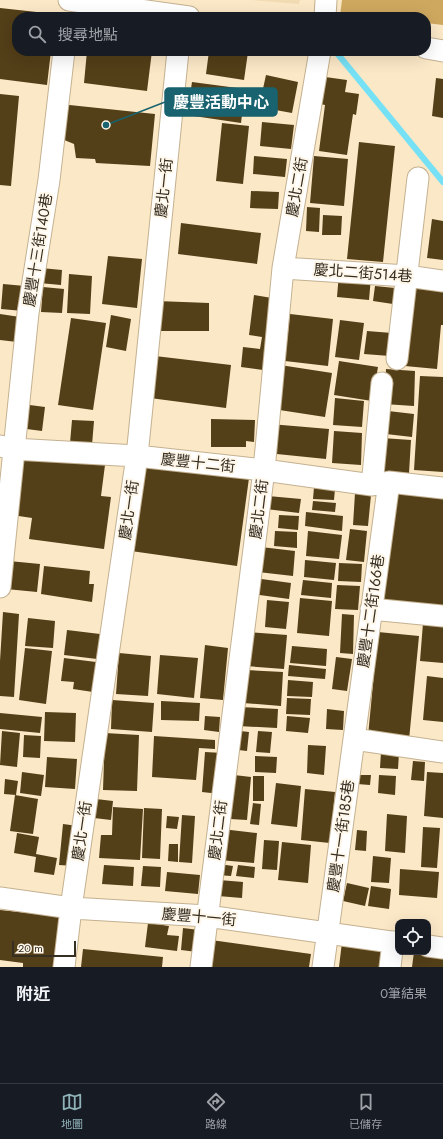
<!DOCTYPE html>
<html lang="zh-TW">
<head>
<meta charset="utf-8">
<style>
	body { margin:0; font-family:Jost,"Noto Sans TC",sans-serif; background:#242831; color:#f1f3f6 }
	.controls { position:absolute; right:12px; bottom:12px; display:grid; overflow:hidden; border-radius:8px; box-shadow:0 4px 16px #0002 }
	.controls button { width:36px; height:36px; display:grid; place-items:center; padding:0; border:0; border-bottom:1px solid #363941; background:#171b24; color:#f1f3f6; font:20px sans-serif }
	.scale { position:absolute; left:12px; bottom:10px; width:64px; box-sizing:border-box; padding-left:4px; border:2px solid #362e21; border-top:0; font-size:11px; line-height:14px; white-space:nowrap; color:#362e21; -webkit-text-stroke:3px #fff7ea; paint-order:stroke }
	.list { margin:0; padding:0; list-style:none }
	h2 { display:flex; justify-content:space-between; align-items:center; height:52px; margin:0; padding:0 16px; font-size:17px }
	h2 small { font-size:13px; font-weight:400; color:#9ea1a6 }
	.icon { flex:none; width:22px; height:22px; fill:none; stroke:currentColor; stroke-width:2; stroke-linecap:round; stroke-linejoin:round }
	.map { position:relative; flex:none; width:443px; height:967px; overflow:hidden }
	.search { position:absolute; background:#171b24; box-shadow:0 4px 16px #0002; left:12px; right:12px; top:12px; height:44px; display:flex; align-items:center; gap:10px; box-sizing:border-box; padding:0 14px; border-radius:16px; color:#9ea1a6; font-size:15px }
	.sheet { height:116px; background:#171b24 }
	nav { display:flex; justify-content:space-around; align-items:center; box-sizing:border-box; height:56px; border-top:1px solid #363941; background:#171b24; font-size:11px; color:#9ea1a6 }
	nav a { display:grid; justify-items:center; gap:2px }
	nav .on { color:#8fb2b9 }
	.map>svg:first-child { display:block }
	.built { fill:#f1dbb2 }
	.forest { fill:#cfa85f }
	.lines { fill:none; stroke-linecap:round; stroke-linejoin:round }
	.stream { stroke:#76e1f5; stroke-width:6 }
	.building { fill:#533f18 }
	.minor-casing { stroke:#c4b191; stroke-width:23 }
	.minor { stroke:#fff; stroke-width:21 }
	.labels { text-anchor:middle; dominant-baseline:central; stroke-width:4; stroke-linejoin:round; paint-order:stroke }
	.street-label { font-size:15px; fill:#362e21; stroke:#fff7ea }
	.leader { fill:none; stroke:#18636f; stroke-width:1.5 }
	.callout-dot { fill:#18636f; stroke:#fff7ea; stroke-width:1.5 }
	.callout { fill:#18636f; stroke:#18636f; stroke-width:1.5 }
	.callout-label { font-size:16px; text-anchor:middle; font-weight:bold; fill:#fff }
</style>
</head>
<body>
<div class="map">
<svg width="443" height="967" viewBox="0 0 443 967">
	<rect width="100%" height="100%" fill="#fbe8c7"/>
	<path class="built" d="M252,0H300L299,4Z"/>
	<path class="forest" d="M342,0H443V25L426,23V17L340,16Z"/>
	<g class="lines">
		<path class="stream" d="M336,52L443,182"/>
	</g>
	<path class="building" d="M0,8L55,14L54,17H17V51H51L47,85L0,79Z
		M87,51H152L147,91L84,83Z
		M209,51L248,52L244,80L206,74Z
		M266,75L298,82L292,113L259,107Z
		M318,76L347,80L345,92L359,94L356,115L353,114L347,155L319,151L325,105L315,103Z
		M436,78L443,79V118L432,116Z
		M192,82L245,89L241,123L187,115Z
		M0,94L19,96L11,186L0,185Z
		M60,104L155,114L150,166L96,163L95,159L76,158L74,144L57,137Z
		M262,122L294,125L291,149L260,146Z
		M222,123L249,126L243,184L216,181Z
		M359,142L395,146L383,262L347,259Z
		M254,156L287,159L285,177L253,174Z
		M314,156L348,159L344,206L310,203Z
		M251,191L279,192L278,209L250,208Z
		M307,207L320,208L319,232L306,231Z
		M323,215L342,216L341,235H322Z
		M432,219L443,221V260L427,258Z
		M181,223L261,233L257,264L178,254Z
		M108,256L142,259L137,308L102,304Z
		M41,268L62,270L61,285L39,283Z
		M339,273L371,277L369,300L337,297Z
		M69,274L92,276L90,314L67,313Z
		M413,282L443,285V325H441L437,369L405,366Z
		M3,284L25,286L23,311L1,309Z
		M375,286L395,288L393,304L373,301Z
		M43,287L64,289L62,313L41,312Z
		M254,295L272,298L263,370L241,367L243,347L260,349L262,337L249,335Z
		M157,301L209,303V331H157Z
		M0,314L20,317L17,342L0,340Z
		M290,314L333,319L328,366L285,361Z
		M111,315L131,319L126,351L106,347Z
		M71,318L106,323L93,410L58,405Z
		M340,320L364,323L359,360L335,357Z
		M367,331L392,333L390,356L364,354Z
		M155,356L231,365L226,408L150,398Z
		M339,361L378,367L372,401L334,395Z
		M280,365L332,373L325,417L273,409Z
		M386,369L415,371L414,406L384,404Z
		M420,376L443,377V472L414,470Z
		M335,398L364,401L362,427L333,425Z
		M22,404L45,407L42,431L19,428Z
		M388,411L414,414L412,437L386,434Z
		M211,419L255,420L254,442L246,441V447H211Z
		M72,420L94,421L92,445L70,443Z
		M270,424L329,429L326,459L267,453Z
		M334,431L362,433L361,465L332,463Z
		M382,438L411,440L409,473L380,471Z
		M20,454L105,465L101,496L111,497L104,549L29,539L32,518L12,515Z
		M144,463L249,478L237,566L131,551Z
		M314,487L335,489L334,500L313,499Z
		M394,490L443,496V609L382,602Z
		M355,493L371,495L368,526L353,525Z
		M268,496L301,499L299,513L266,509Z
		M313,501L336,503L335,512L312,510Z
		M306,512L343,516L342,531L305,526Z
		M279,515L299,516L298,530L278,528Z
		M350,529L367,531L364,562L346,560Z
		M275,531L297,532V548L274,546Z
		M308,531L342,535L339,559L306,556Z
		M261,547L295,551L293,576L258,572Z
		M305,560L336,563L334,580L304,577Z
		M9,561L40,564L37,592L6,589Z
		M339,563L362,564L361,582L338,581Z
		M44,566L90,571L89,584H94L92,602L41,594Z
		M254,578L291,583L289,599L252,594Z
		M303,580L332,583L331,598L301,595Z
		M337,585L360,586L358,610L335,609Z
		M300,598L332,601L329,636L297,633Z
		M267,600L289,602L286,629L265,627Z
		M3,612L19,614L14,697L0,696V661Z
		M342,614L354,615L353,654L340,653Z
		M28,618L55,621L53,648L25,646Z
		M423,623L443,625V663L420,661Z
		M67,630L100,634L97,659L64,655Z
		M249,632L287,635L284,669L246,666Z
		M378,632L419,636L409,740L368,736Z
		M205,645L228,648L223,700L200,698Z
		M292,646L327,649L326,666L290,663Z
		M25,648L52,651L46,704L19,700Z
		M119,653L151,656L148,696L116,694Z
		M160,655L198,658L194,698L157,694Z
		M336,657L352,659L347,691L332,689Z
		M64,658L96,662L93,692L73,689L74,682L61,681Z
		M289,665L326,669L325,679L288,676Z
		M246,670L283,672L281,706L243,703Z
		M427,676L443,678V722L423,720Z
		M288,680L313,682L312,697L287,696Z
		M287,698L311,699L310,715L286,714Z
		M112,700L154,703L152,732L111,729Z
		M161,701L200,703L199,721L161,720Z
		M239,707L278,709L277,728L238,726Z
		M327,709L344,711L343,730L326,729Z
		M45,712L76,713L75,742L44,741Z
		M0,713L42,717L40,733L0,729Z
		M205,716L220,717L219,732L204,730Z
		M287,716L310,718L308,733L286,731Z
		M232,730L249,732L247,751L230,749Z
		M2,731L20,733L17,767L0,765Z
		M258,731L272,732L270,753L256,752Z
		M105,733L139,735L137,791L103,790Z
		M24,735L41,736L40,758L23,757Z
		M154,736L215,740V749L199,748L196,780L152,777Z
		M308,745L326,746L324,775L307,773Z
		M205,752L223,753L220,794L202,792Z
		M381,752L399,753L398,769L380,768Z
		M255,756L277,757L276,773L255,772Z
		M47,757L77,759L75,789L45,787Z
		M413,761L425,762L424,781L411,780Z
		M22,772L44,775L41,796L20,793Z
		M427,772L443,773V818L424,816Z
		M234,775L251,777L247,820L230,819Z
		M357,775H371L370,785L357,784Z
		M379,775L396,776L395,795L378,793Z
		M253,776H264V801H253Z
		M5,779L18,781L16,795L4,794Z
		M276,783L301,786L297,827L271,824Z
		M305,789L335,792L330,843L301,840Z
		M15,795L38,799L33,834L10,831Z
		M96,799L113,801L111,820L94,818Z
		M253,803L261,804L259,825L250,824Z
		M113,807L143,809L140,860L99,858L101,835H112Z
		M144,808L162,809L160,859L142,858Z
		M387,814L407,816L405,853L385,851Z
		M182,815L195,816L192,863L179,862Z
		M167,816L179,817L177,829L166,828Z
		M63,824L78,826L74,866L59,865Z
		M423,827L440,828L437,868L421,867Z
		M222,829L257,833L254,863L219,860Z
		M357,830L367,831L366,851L355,850Z
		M17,833L39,837L36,854L57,858L54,875L34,872L36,857L14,853Z
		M264,840L279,841L277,870L262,869Z
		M282,842L311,845L308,883L278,880Z
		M169,844H178V862L168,861Z
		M373,856L391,858L389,883L371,882Z
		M219,864L233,866L231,876L218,875Z
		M104,865L134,867L133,886L102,884Z
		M238,865L255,867L254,878L236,876Z
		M143,866L161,867L160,887L141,886Z
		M400,869L439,872L437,898L399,895Z
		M167,872L200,875L198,894L165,891Z
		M219,880L243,882L242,898L218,896Z
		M347,883L369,888L365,906L343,901Z
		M371,886L391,889L389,909L368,906Z
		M0,910L65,917L60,967H23V963L0,960Z
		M148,923L169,926L167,935L179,936L177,951L145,947Z
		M183,928L199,930L197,952L181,950Z
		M211,940L311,954L309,967H207Z
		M342,942L386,948L383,967H339Z
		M83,949L163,957L162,967H81Z
		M414,952L443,954V967H412Z"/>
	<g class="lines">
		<g class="minor-casing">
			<path id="minor" d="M69,0L189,17
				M325,17L326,0
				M426,48L443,51
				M283,268L407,276L443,281
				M397,359L418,178
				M0,446L13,449L137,456L264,470L372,485L389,482L443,488
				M372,485L382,383
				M0,587L28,313L49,180L64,51
				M371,609L443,616
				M354,739L443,752
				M0,898L71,908L207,916L398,943
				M428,946L443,948
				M64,967L71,908L137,456L178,51
				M201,967L264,470L283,268L320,51
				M323,967L389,482
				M390,967L393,942"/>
		</g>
		<use href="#minor" class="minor"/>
	</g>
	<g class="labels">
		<g class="street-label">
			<text transform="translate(297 187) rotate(-80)">慶北二街</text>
			<text transform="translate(164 188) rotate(-84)">慶北一街</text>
			<text transform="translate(38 250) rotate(-81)">慶豐十三街140巷</text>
			<text transform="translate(363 273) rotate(4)">慶北二街514巷</text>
			<text transform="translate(198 463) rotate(6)">慶豐十二街</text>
			<text transform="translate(259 509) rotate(-83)">慶北二街</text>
			<text transform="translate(129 510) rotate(-82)">慶北一街</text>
			<text transform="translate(371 611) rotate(-82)">慶豐十二街166巷</text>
			<text transform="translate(218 830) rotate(-83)">慶北二街</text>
			<text transform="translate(82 831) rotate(-82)">慶北一街</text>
			<text transform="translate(341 836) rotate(-82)">慶豐十一街185巷</text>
			<text transform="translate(199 917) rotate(5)">慶豐十一街</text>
		</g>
	</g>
	<path class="leader" d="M106 125L165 102"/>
	<circle class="callout-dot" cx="106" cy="125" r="4"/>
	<rect class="callout" x="165" y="88" width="112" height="28" rx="4"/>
	<g class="callout-label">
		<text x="221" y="108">慶豐活動中心</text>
	</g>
</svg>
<div class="controls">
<button><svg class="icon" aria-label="locate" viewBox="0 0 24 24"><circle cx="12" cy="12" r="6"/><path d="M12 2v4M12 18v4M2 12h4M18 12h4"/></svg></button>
</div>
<div class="scale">20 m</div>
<div class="search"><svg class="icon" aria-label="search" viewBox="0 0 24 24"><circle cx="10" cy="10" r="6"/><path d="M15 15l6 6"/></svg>搜尋地點</div>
</div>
<section class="sheet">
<h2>附近<small>0筆結果</small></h2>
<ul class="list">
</ul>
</section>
<nav>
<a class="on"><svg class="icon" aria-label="map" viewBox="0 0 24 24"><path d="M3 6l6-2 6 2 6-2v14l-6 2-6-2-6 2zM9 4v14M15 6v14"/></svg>地圖</a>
<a><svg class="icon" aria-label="directions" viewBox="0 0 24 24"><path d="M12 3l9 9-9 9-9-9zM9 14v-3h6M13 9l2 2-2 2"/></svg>路線</a>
<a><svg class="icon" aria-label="saved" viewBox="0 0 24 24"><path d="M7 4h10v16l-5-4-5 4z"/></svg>已儲存</a>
</nav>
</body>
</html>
